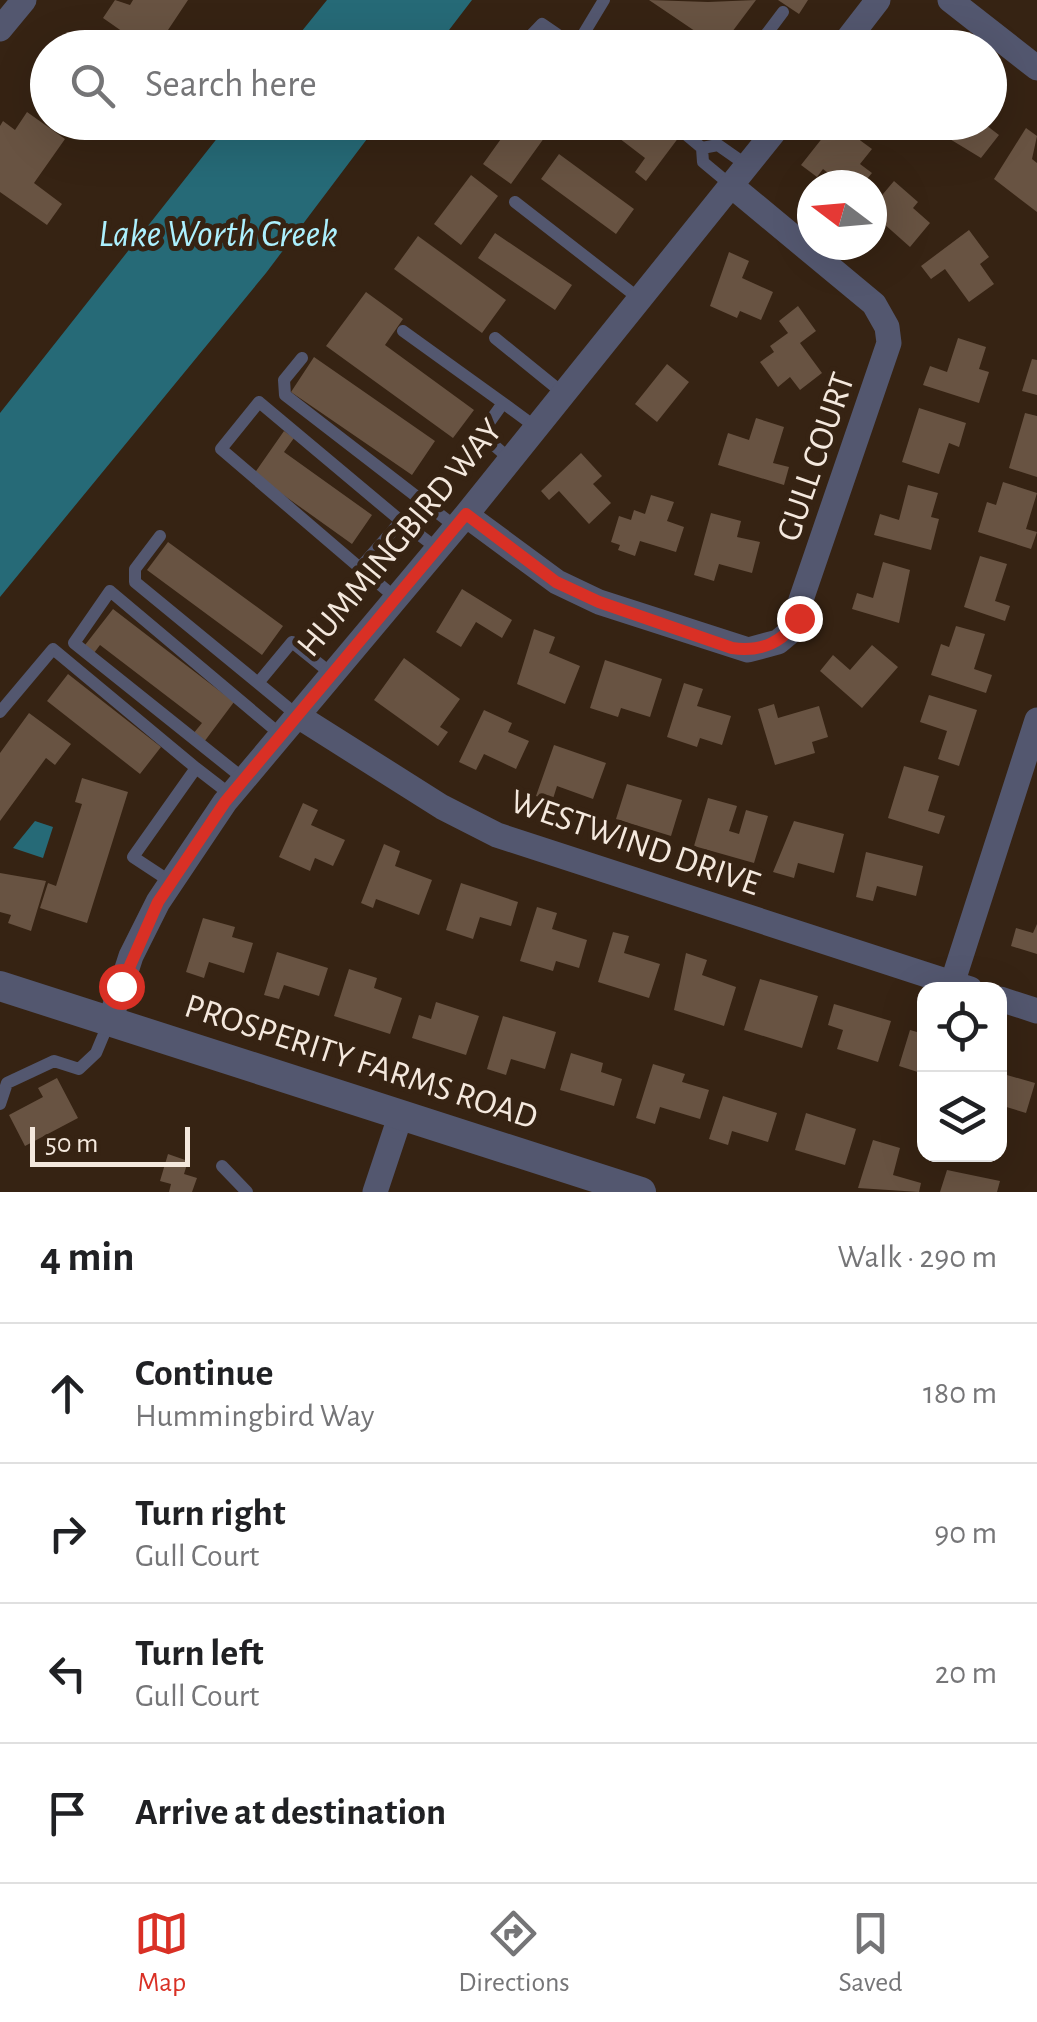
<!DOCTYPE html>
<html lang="en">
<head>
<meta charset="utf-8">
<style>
	body { margin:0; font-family:"Alegreya Sans",sans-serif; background:#f2f2f2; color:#202124 }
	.controls { position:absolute; right:30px; bottom:30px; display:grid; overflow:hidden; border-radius:20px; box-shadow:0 10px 40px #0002 }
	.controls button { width:90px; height:90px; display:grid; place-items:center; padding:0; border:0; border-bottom:2px solid #e0e0e0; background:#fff; color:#202124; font:50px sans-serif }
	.compass { position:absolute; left:797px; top:170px; width:90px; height:90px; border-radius:50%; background:#fff; box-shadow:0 10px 40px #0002; rotate:286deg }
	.scale { position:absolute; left:30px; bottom:25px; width:160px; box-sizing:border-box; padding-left:10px; border:5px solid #f4e8dd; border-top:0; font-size:28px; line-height:35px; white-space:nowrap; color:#f4e8dd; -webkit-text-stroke:8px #362313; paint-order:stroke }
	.stop { position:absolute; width:30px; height:30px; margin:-22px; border:8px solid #d93025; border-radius:50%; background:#fff }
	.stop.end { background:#d93025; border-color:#fff; box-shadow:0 2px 10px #0008 }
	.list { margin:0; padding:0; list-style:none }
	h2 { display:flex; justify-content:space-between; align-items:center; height:130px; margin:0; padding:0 40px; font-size:42px }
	h2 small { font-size:32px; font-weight:400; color:#757577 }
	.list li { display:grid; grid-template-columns:65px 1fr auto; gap:30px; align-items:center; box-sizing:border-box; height:140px; padding:0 40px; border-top:2px solid #e0e0e0 }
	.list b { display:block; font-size:38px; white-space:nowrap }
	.list p { margin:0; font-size:32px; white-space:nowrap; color:#757577 }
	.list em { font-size:32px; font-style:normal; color:#757577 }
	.icon { flex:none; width:55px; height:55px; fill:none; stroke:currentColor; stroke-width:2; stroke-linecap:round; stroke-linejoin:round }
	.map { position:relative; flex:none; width:1037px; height:1192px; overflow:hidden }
	.search { position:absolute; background:#fff; box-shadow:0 10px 40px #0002; left:30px; right:30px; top:30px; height:110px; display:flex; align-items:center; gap:25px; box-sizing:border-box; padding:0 35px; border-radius:55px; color:#757577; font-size:38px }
	.sheet { height:690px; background:#fff }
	nav { display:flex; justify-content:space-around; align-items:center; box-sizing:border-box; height:140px; border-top:2px solid #e0e0e0; background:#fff; font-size:28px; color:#757577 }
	nav a { display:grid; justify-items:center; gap:5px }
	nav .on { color:#d93025 }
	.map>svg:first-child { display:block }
	.water { fill:#266a77 }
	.building { fill:#685342 }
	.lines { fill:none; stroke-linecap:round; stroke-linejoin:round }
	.service { stroke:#53576f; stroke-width:12 }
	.minor { stroke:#53576f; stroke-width:25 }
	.tertiary { stroke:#53576f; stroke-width:30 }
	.route { stroke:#d93025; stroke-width:12 }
	.labels { text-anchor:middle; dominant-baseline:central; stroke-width:10; stroke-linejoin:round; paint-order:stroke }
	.street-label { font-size:35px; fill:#f4e8dd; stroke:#362313 }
	.water-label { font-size:38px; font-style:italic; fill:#acf0fe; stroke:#362313 }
</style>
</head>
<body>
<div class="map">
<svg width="1037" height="1192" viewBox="0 0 1037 1192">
	<rect width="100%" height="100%" fill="#362313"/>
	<path class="water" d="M327,0H472L436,47H289Z
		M230,122L379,123L266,273L0,597V413Z
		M35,821L53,827L43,858L13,848Z"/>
	<path class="building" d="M115,0L130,5L133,0H188L156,48H146L103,18Z
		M649,0L708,2L756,0L720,48Z
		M778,0H808L799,14Z
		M617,35L634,48H608Z
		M678,37L692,48H670Z
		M27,112L65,139L34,183L62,204L47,225L0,192V126L3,121L15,130Z
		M71,122H93L85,133Z
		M513,122H531L547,134L511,184L483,164Z
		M598,122H659L679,137L646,181L635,172L645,158Z
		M835,122L872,149L860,164L872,173L862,185H843L823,169L817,177L801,165Z
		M941,122H982L999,135L981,158L935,130Z
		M1026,128L1037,136L1032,159L1037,163V212L994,179Z
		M559,154L634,209L616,234L541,179Z
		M471,175L498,196L461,245L434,224Z
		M894,181L918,202L913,208L930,223L910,247L883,223L872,236V207Z
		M969,230L989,257L980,264L994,284L969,302L945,269L931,279L921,266Z
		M495,233L572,285L555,310L478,258Z
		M418,236L506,300L482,333L394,269Z
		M729,252L749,261L742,278L773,292L761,320L740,311L737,318L710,306Z
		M366,292L403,319L385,345L474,410L453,438L326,346Z
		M798,306L816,331L800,343L822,373L800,390L790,377L778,387L760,362L774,352L770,346L788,333L779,321Z
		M958,338L986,347L979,369L989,372L979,403L923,385L930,366L947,372Z
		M314,357L435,441L412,475L291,392Z
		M1032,359L1037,360V395L1022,391Z
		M667,364L689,382L657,422L635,404Z
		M919,408L966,423L959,447L949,443L939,474L902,462Z
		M1025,413L1037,416V477L1009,468Z
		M756,418L784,427L773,463L789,467L784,485L718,465L728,433L749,440Z
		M284,431L294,438L284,452L372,515L352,544L254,474Z
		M581,453L602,476L593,484L611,503L589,524L559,491L549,500L541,491Z
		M1003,482L1037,493L1026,529L1037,532L1031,549L978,532L987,502L996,505Z
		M908,485L938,493L931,517L939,519L931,550L874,535L880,514L899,520Z
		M651,495L674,502L667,521L684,527L676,552L640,541L635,556L618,550L620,545L611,542L619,516L631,520L634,510L645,514Z
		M711,513L741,521L737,537L760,542L752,573L719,564L714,581L694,575Z
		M168,542L283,626L262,655L147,570Z
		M980,556L1007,564L995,601L1010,606L1005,621L964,607Z
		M883,562L910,570L899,623L852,609L857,593L873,598Z
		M462,589L512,620L502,638L476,622L461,647L436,632Z
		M113,609L234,702L204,742L193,734L202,723L100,645L94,653L85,645Z
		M956,626L985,634L974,669L992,675L986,693L931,675L941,644L949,647Z
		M534,629L555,637L549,653L580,666L565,704L517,684Z
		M872,645L898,667L862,708L820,671L833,655L850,670Z
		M404,658L460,699L440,727L448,732L438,746L374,700Z
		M605,660L662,679L650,717L621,708L618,717L590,708Z
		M68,674L161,747L140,774L47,701Z
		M684,683L703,689L697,706L731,716L722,745L700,738L697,747L667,737Z
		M929,695L977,710L959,766L938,759L947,731L920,722Z
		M774,704L778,718L819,706L828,737L812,742L815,753L775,765L758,709Z
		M484,710L512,723L508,732L529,741L516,769L484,754L476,770L459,762Z
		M29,713L71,744L55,765L46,758L0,821V753Z
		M554,745L606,763L593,799L557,786L552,802L536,796Z
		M904,766L939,776L928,811L945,816L939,834L888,818Z
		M82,778L128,792L87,923L40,908L48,883L56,886L82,804L75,802Z
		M627,784L682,800L671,836L616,819Z
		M708,798L737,806L729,831L739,834L746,810L768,816L754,863L694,846Z
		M303,803L318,810L311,825L345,840L333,866L315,858L310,871L279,857Z
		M794,821L844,834L834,873L798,863L794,878L773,872Z
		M384,844L400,851L395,866L432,880L419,915L376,899L373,908L361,903Z
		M866,852L923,866L916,896L877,886L873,901L856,897Z
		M0,873L46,881L31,931L8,923L11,915L0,912Z
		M461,883L518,902L511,926L480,917L473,939L446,930Z
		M537,907L557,913L552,929L587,940L579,968L556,961L553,971L520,961Z
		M203,918L235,927L232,937L253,943L244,973L209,962L204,978L186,972Z
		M1037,924V954L1011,946L1016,928L1033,933Z
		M613,932L629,936L624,953L660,964L649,998L598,982Z
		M277,952L328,968L319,996L284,985L279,999L264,995Z
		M686,953L707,960L702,975L736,987L724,1026L674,1010Z
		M349,969L377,978L374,988L402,998L390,1034L334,1016Z
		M760,979L818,996L802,1048L744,1030Z
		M436,1002L479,1016L466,1055L412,1038L419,1015L431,1019Z
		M834,1004L891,1021L878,1062L837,1049L843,1030L828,1025Z
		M503,1016L556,1032L545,1069L511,1059L506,1075L487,1069Z
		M910,1030L924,1034V1074L899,1066Z
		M571,1053L603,1063L601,1072L622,1079L614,1106L560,1090Z
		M653,1064L685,1074L682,1082L709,1090L700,1119L660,1107L655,1124L636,1118Z
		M1000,1073L1035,1083L1026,1113L1000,1105Z
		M57,1078L78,1118L25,1146L9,1115L43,1097L38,1088Z
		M723,1096L777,1113L768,1142L732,1131L728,1145L709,1139Z
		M806,1113L856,1129L845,1165L795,1150Z
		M873,1140L900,1148L893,1175L921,1183L919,1192L858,1188Z
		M168,1154L188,1161L184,1174L197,1178L192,1192H169L171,1184L160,1181Z
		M947,1170L1000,1181L997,1192H940Z"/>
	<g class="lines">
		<path class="service" d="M519,48L542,24L577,48
			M575,48L604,0
			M756,48L783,12
			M671,122L702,148L703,162L733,187
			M702,148L718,145L748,166
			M515,202L641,300
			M403,331L503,403L481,434L511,460
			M495,338L564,394
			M302,358L284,380L285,395L456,527
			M503,403L537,428
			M160,536L135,569V582L258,683L292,642L333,675
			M360,568L221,449L259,402L401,521
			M396,598L360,568L401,521L438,549
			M258,683L298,716
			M0,712L53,649L196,768
			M244,779L74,643L110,591L281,735
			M171,882L133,857L196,768L231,795
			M0,1104L7,1083L54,1061L79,1069L96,1053L109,1022
			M222,1166L247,1192"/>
		<path class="minor" d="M950,0L1037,68
			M0,29L24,0
			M841,48L878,0
			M466,515L557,582L599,602L748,650L778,642L790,632L889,343L887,327L874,304L733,187
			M298,716L442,807L497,835L970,989
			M952,984L1037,720
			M1000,999L1037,1011
			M110,1021L131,956L158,902L225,802L466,515L782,122
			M375,1192L401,1114"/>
		<path class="tertiary" d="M0,986L641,1192"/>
	</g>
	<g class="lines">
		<path class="route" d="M121,986L158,902L225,802L466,514L556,582L599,602L732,648C761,652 783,643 799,618"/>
	</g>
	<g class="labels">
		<g class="street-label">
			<text transform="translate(816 457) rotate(-71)">GULL COURT</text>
			<text transform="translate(400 538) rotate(-50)">HUMMINGBIRD WAY</text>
			<text transform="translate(635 843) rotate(19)">WESTWIND DRIVE</text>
			<text transform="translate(361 1062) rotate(18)">PROSPERITY FARMS ROAD</text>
		</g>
		<g class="water-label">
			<text x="218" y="235">Lake Worth Creek</text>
		</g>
	</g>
</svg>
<div class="controls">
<button><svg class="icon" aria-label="locate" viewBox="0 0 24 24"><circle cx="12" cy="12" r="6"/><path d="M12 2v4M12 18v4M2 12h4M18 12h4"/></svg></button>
<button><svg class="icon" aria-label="layers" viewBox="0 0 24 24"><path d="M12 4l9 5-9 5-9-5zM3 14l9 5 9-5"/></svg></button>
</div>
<svg class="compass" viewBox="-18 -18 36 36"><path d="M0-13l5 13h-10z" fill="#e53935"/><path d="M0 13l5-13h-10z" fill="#757577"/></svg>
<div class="scale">50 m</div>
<div class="stop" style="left:121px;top:986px"></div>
<div class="stop end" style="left:799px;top:618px"></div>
<div class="search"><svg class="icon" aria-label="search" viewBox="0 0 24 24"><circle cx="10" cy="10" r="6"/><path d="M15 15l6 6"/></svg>Search here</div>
</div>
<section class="sheet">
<h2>4 min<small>Walk · 290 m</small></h2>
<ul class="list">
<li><svg class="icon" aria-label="ahead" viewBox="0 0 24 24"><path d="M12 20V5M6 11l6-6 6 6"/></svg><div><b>Continue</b><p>Hummingbird Way</p></div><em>180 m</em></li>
<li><svg class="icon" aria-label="right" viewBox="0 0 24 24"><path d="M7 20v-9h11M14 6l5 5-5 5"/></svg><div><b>Turn right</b><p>Gull Court</p></div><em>90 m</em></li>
<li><svg class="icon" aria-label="left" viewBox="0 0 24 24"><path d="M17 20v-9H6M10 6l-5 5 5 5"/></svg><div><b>Turn left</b><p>Gull Court</p></div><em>20 m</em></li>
<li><svg class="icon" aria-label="arrive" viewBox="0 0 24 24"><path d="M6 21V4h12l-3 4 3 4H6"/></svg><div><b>Arrive at destination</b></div></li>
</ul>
</section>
<nav>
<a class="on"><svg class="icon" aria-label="map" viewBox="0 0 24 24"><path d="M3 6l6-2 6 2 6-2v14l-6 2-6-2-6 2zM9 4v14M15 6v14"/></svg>Map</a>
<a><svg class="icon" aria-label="directions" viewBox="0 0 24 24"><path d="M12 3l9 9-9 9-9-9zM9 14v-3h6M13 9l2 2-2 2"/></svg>Directions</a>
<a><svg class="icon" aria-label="saved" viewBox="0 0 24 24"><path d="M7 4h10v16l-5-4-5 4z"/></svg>Saved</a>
</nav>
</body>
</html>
